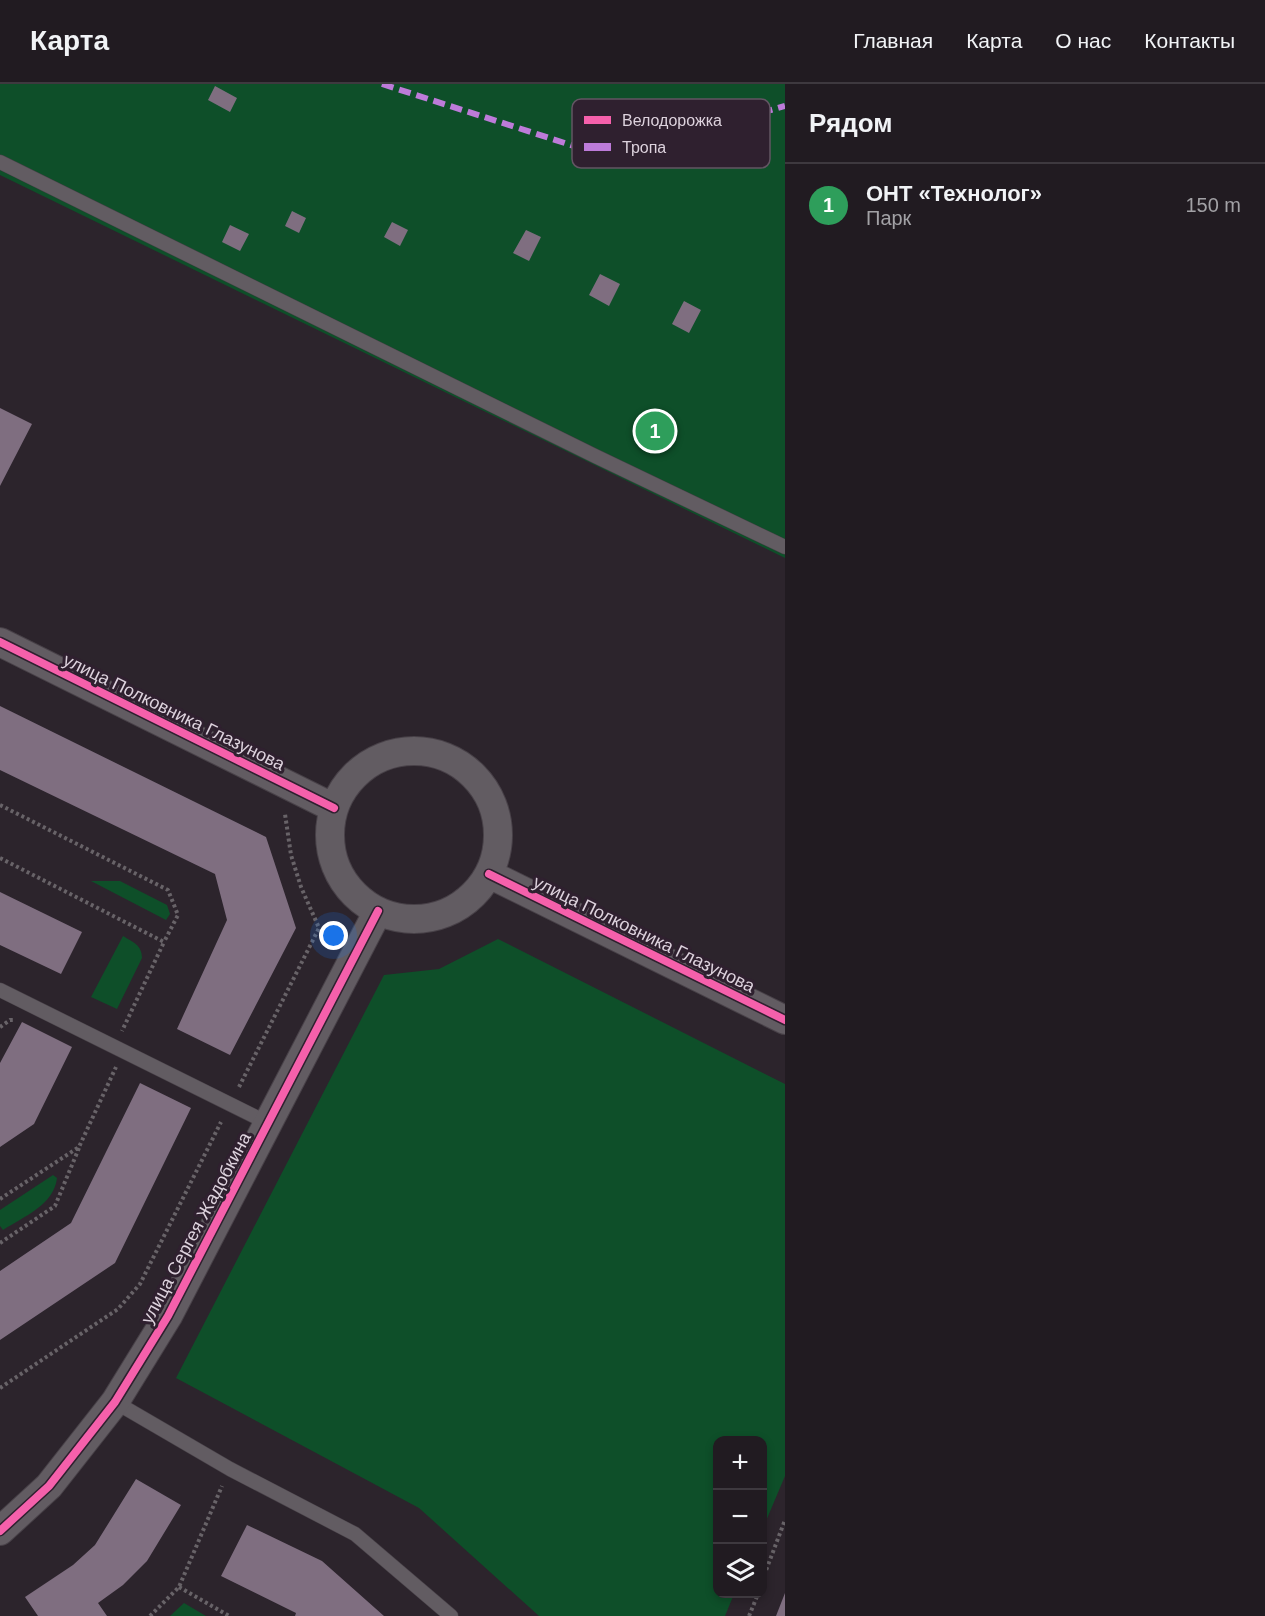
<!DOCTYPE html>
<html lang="ru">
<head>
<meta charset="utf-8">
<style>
	body { margin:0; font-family:Helvetica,sans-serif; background:#29242a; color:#f1f3f6 }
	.controls { position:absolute; right:18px; bottom:18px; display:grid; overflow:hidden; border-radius:12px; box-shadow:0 3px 9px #0003 }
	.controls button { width:54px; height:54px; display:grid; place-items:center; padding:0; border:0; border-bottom:2px solid #3e393f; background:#211b21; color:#f1f3f6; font:30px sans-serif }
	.you { position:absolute; left:334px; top:852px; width:21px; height:21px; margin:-15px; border:4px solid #fff; border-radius:50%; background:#1a73e8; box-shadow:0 0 0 9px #1a73e833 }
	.badge { display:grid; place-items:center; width:39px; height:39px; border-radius:50%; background:#9f959f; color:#fff; font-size:20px; font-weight:700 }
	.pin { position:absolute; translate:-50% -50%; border:3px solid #fff; box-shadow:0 2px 6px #0006 }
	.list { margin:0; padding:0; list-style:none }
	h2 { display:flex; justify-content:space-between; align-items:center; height:78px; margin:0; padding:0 24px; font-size:26px }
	h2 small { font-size:20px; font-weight:400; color:#a2a1a5 }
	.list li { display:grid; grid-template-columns:39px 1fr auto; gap:18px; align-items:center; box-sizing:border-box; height:84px; padding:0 24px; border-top:2px solid #3e393f }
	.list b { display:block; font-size:22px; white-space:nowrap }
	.list p { margin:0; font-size:20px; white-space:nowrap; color:#a2a1a5 }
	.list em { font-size:20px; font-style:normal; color:#a2a1a5 }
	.icon { flex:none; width:33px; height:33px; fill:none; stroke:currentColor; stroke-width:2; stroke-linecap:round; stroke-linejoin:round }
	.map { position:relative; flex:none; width:785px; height:1532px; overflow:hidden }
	header { display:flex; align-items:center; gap:36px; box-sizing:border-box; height:84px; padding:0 30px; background:#211b21; border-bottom:2px solid #3e393f }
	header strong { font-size:28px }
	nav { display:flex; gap:33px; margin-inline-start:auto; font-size:21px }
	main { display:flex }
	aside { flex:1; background:#211b21 }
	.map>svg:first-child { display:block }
	.green { fill:#0e4f29 }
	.building { fill:#7f6e80 }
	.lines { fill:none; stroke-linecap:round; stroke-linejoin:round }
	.service-casing { stroke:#484148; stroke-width:15 }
	.minor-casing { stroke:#484148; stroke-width:30 }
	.path { stroke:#686368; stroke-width:4; stroke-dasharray:3 3; stroke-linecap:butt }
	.service { stroke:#625c62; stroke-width:14 }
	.minor { stroke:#625c62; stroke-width:28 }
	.quiet { stroke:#bd7bd9; stroke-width:6; stroke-dasharray:12 6; stroke-linecap:butt }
	.cycleway-casing { stroke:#2f202f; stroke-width:11 }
	.cycleway { stroke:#f560ab; stroke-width:8 }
	.labels { text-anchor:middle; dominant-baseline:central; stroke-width:6; stroke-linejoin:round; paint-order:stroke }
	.street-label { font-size:18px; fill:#ddd2dd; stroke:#2f202f }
	.key { fill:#2f202f; stroke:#635563; stroke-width:1.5 }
	.key-label { font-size:16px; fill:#ddd2dd }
</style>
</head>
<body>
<header>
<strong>Карта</strong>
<nav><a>Главная</a><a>Карта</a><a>О нас</a><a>Контакты</a></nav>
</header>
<main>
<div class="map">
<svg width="785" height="1532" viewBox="0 0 785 1532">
	<rect width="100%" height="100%" fill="#2c242c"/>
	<path class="green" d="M0,0H785V474L0,91Z
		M91,797H120L167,821L170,830L166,836Z
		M123,852C133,858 142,861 142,874L117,925L91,913Z
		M498,855L785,1000V1392L763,1444L762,1356H718V1510H734L725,1532H539L419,1424L176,1294L384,891L439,885Z
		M53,1091L57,1094C54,1121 23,1133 3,1146L0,1142V1126Z
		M184,1519L206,1532H170Z"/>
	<path class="building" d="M215,2L237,14L230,28L208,16Z
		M292,127L306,134L299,149L285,142Z
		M392,138L408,146L400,162L384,153Z
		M230,141L249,150L240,167L222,158Z
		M526,146L541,153L529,177L513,169Z
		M600,190L620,200L609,222L589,211Z
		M684,217L701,226L689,249L672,240Z
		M0,324L32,340L0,402Z
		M0,622L266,753L296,844L230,971L177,945L227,836L215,790L0,686Z
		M0,808L82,848L61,890L0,861Z
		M22,938L72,963L34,1040L0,1063V979Z
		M140,999L191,1024L115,1179L0,1256V1187L71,1139Z
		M136,1395L181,1421L147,1477L123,1501L98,1519L107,1532H38L25,1513L73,1481L95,1461Z
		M247,1441L322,1477L384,1532H295L296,1529L221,1492Z
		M785,1509V1532H776Z"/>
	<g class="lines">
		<g class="service-casing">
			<path id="service" d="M0,78L595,372L785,463
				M0,906L268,1039
				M115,1318L230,1385L355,1450L451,1532"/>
		</g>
		<g class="minor-casing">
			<path id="minor" d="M0,558L334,724
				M330 751a84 84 0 1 1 168 0a84 84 0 1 1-168 0Z
				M489,790L785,936
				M0,1447L49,1402L115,1318L168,1232L378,827"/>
		</g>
		<path class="path" d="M0,721L168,806L178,831L164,858
			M0,774L164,858L122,947
			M0,943L10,936H13
			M239,1003L319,844L301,803L291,771L285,730
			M0,1115L79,1063L116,983
			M0,1159L55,1122L79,1064
			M0,1304L118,1225L140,1200L221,1038
			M762,1497L785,1436
			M179,1503L229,1532
			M150,1532L179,1503L222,1402
			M749,1532L758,1510"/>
		<use href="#service" class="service"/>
		<use href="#minor" class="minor"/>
		<path class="quiet" d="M382,0L605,72L785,22"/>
		<g class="cycleway-casing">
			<path id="cycleway" d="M0,558L334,724
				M489,790L785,936
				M0,1447L49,1402L115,1318L168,1232L378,827"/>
		</g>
		<use href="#cycleway" class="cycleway"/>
	</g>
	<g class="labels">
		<g class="street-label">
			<text transform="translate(174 628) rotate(26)">улица Полковника Глазунова</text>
			<text transform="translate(644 850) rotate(26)">улица Полковника Глазунова</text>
			<text transform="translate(196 1144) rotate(-62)">улица Сергея Жадобкина</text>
		</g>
	</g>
	<rect x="572" y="15" width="198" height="69" rx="9" class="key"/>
	<rect x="584" y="32" width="27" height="8" fill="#f560ab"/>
	<rect x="584" y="59" width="27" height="8" fill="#bd7bd9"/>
	<g class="key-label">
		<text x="622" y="42">Велодорожка</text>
		<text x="622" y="69">Тропа</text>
	</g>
</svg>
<div class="controls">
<button>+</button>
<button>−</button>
<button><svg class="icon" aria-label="layers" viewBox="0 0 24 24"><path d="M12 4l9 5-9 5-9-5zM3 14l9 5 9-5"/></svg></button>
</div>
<div class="you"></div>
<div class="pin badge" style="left:655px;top:347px;background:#2e9e5b">1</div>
</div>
<aside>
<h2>Рядом<small></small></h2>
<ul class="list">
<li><span class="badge" style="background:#2e9e5b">1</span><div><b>ОНТ «Технолог»</b><p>Парк</p></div><em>150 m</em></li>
</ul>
</aside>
</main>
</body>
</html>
